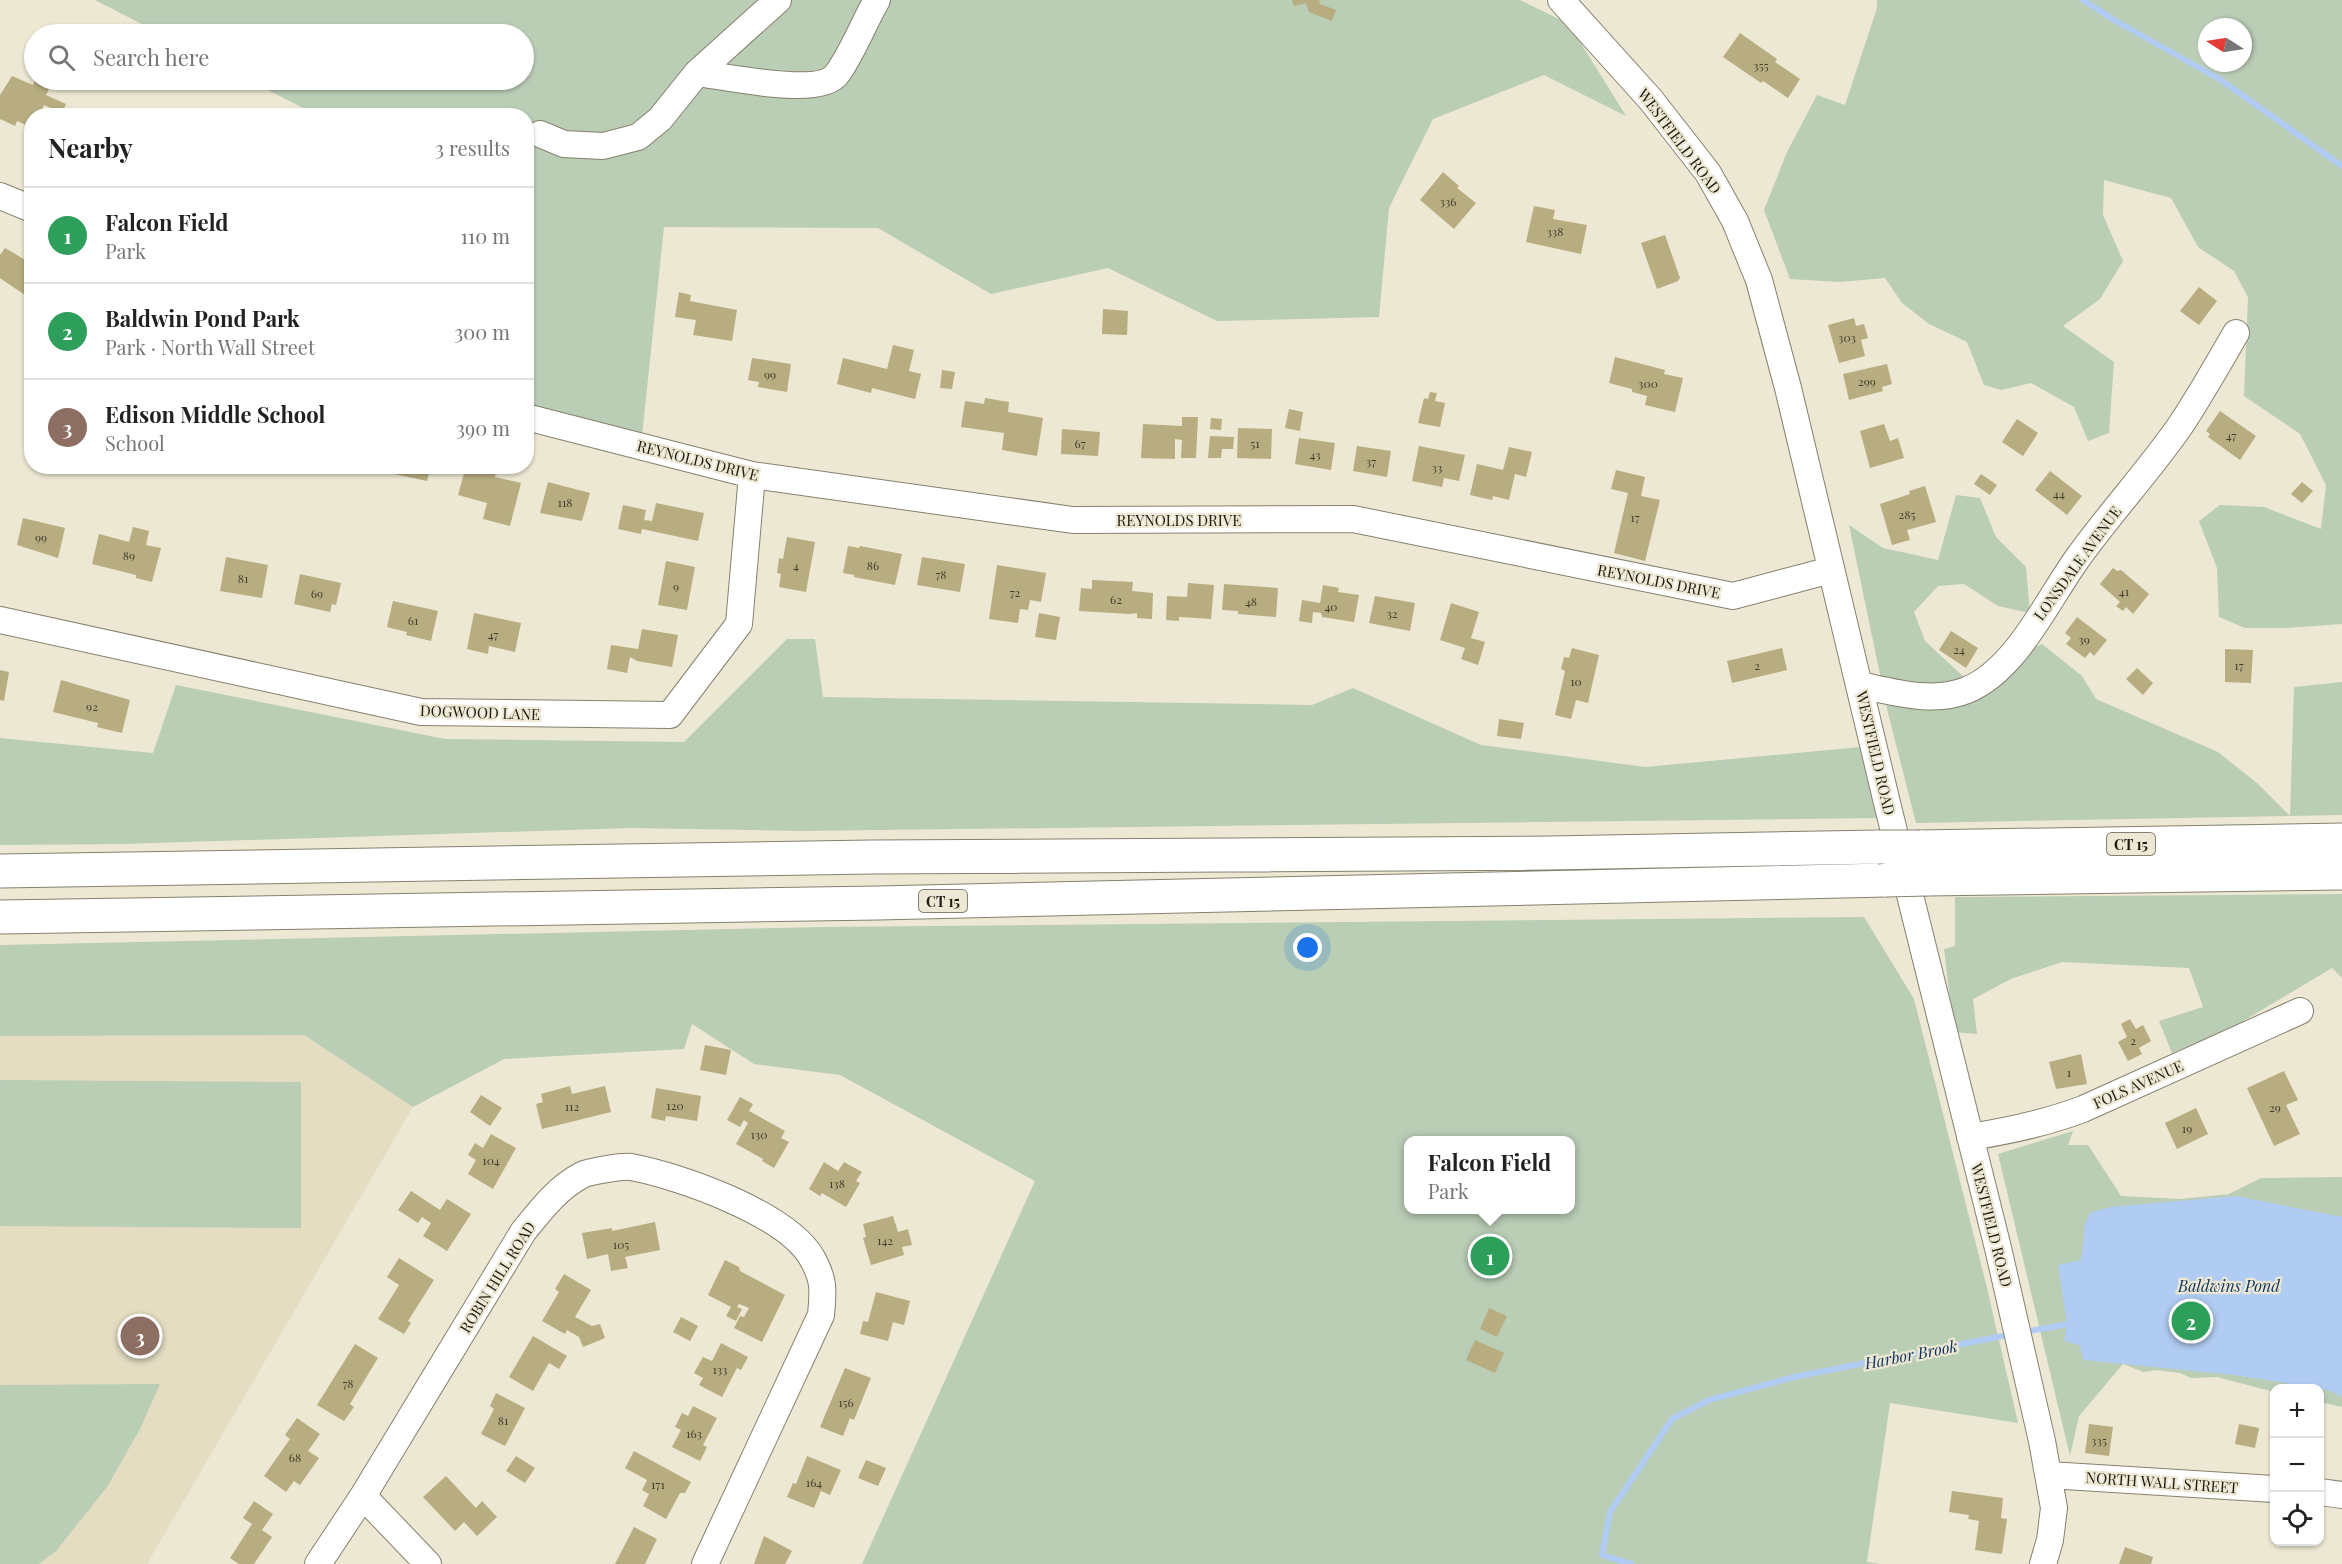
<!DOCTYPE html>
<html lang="en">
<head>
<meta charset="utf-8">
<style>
	body { margin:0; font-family:"Playfair Display",serif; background:#f6f6f6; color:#222 }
	.controls { position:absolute; right:18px; bottom:18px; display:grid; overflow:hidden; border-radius:12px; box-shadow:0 2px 4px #0004 }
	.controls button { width:54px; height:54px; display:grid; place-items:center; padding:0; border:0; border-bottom:2px solid #e0e0e0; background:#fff; color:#222; font:30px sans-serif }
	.compass { position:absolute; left:2198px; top:18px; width:54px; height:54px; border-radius:50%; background:#fff; box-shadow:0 2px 4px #0004; rotate:282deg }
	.you { position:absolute; left:1308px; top:948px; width:21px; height:21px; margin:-15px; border:4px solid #fff; border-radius:50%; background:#1a73e8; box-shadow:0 0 0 9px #1a73e833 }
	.badge { display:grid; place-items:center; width:39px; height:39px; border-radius:50%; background:#db2777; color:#fff; font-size:20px; font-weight:700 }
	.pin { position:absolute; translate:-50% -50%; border:3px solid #fff; box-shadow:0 2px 6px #0006 }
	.popup { position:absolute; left:1404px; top:1136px; width:171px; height:78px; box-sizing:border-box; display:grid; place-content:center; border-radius:12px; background:#fff; filter:drop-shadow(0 2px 4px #0005); font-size:20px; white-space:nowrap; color:#767676 }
	.popup b { font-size:22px; color:#222 }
	.popup::after { content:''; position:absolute; left:50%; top:100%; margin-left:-12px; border:12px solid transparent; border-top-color:#fff }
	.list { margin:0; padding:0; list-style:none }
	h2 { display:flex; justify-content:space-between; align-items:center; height:78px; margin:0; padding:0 24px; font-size:26px }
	h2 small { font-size:20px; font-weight:400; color:#767676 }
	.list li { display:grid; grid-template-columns:39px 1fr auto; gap:18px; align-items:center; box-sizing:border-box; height:96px; padding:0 24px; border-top:2px solid #e0e0e0 }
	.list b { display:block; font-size:22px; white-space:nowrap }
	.list p { margin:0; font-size:20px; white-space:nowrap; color:#767676 }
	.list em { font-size:20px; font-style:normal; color:#767676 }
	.icon { flex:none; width:33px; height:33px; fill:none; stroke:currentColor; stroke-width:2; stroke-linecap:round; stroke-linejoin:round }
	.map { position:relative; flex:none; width:2342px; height:1564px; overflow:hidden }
	.search { position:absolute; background:#fff; box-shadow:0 2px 4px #0004; left:24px; top:24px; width:510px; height:66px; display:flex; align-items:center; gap:15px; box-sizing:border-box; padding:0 21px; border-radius:33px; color:#767676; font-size:22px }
	.panel { position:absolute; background:#fff; box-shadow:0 2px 4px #0004; left:24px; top:108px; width:510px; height:366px; border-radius:24px }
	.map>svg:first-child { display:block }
	.built { fill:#e4ddc1 }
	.green { fill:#bacdb5; fill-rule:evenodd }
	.water { fill:#b1ccf2 }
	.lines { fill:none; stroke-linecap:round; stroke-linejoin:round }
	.stream { stroke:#b1ccf2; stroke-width:6 }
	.building { fill:#b7ad81 }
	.minor-casing { stroke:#85816e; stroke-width:28 }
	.highway-casing { stroke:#85816e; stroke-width:35 }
	.minor { stroke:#fff; stroke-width:26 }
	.highway { stroke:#fff; stroke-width:33 }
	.highway-bridge-casing { stroke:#85816e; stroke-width:35; stroke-linecap:butt }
	.highway-bridge { stroke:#fff; stroke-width:33 }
	.labels { text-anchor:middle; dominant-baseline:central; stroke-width:4.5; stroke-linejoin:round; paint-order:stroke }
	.number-label { font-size:12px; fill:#423e2d }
	.shield { fill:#ede8d3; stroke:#5a574b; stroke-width:1.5 }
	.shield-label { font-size:14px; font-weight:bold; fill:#1b1911 }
	.street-label { font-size:15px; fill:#1b1911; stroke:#ede8d3 }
	.water-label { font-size:16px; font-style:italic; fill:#113462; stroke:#ede8d3 }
</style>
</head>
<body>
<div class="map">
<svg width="2342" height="1564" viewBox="0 0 2342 1564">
	<rect width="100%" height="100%" fill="#ede8d3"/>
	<path class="built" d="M304,1035L413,1107L147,1564H0V1036Z"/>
	<path class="green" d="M95,0H1520L1569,24L1626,116L1544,75L1433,119L1389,208L1379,317L1217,321L1108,268L991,294L878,228L664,227L640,455L527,427L526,116L317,115L248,80H524V34H161Z
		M1877,0H2342V624L2285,628H2245L2219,617L2217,568L2199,521L2220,505L2264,507L2321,529L2326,485L2300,434L2244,396L2248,297L2234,271L2198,247L2171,198L2104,180L2103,215L2123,261L2100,299L2063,326L2114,362L2109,433L2088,441L2074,407L2031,383L2001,390L1984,385L1967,342L1929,324L1902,303L1885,278L1840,282L1790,279L1764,210L1787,152L1817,95L1845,105L1877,8ZM2207,27H2243V63H2207Z
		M1956,495L1980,498L1996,537L2026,567L2030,613L1998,606L1964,584L1938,586L1914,612L1925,641L1966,679L2042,644L2082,676L2096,699L2218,752L2257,783L2290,816L2294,687L2342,682V815L1916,823L1888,713L1849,525L1883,548L1938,560Z
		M787,639H815L823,697L1312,705L1353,688L1481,745L1645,767L1861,747L1877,818L799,831L632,828L124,844L0,845V738L153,753L176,685L445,739L684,742Z
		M2342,894V978L2332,968L2228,1030L2172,1053L2159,1021L2203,1007L2189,968L2062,962L2011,979L1973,999L1977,1034L1954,1032L1944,949L1955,946V897Z
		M1864,917L1914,999L1987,1288L2018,1423L1890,1403L1867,1562L1881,1564H862L1035,1181L840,1075L754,1064L692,1024L684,1049L504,1059L413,1107L304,1035L0,1036V945L823,927ZM1409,1140H1571V1210H1409Z
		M0,1080L301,1082V1228L0,1226Z
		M2073,1131L2068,1145H2088L2121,1196L2180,1199L2229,1194L2261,1178L2342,1177V1407L2320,1402V1388H2274V1392L2217,1377L2191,1378L2180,1373L2157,1370L2143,1372L2123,1364L2079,1416L2070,1456L1998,1154Z
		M160,1384L140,1429L107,1487L56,1551L39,1564H0V1385Z"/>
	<path class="water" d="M2236,1196L2342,1217V1397L2328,1390L2234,1375L2084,1360L2079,1345L2064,1341L2067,1324L2058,1265L2081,1260L2085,1224L2090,1213L2110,1207Z"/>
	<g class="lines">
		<path class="stream" d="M2083,0L2114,20L2221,80L2342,166
			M2023,1332L2075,1323
			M1632,1564L1602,1555L1610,1512L1672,1419L1709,1400L1794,1377L2013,1334"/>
	</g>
	<path class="building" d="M1292,0H1319L1320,4L1336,10L1332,21L1309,12L1306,3L1294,6Z
		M1740,33L1777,59L1775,62L1800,79L1788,98L1763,81L1761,83L1723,57Z
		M12,76L33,85L35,80H43L52,83L46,95L66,104L62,113L44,105L39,116H32V128L17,121L15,126L0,119V95Z
		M1443,172L1459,186L1457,188L1476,203L1454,229L1420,200Z
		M1534,206L1555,210L1553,219L1587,225L1581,254L1526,242Z
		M1665,235L1680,278L1678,281L1657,289L1641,243Z
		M5,248L32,264V300L0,278V255Z
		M2199,287L2217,301L2199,325L2180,311Z
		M679,292L691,295L690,301L737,310L732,341L693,335L696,320L675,317Z
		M1103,309L1128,311L1127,335L1102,334Z
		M1854,318L1856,326L1864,324L1868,338L1861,340L1865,356L1839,363L1828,325Z
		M893,345L914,350L909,371L921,374L915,399L872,388L871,393L837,384L843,358L887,369Z
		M1615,357L1665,370L1664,374L1683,378L1675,412L1645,405L1647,396L1632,392V389L1609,383Z
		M752,358L791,364L787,392L758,387L759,382L748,380Z
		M1887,364L1892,384L1882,387L1883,391L1849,400L1843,374Z
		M942,370L955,372L952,389L940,388Z
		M1430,392L1437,393L1435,401L1445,403L1440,427L1418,423L1424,398L1428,399Z
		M985,398L1009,402L1008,412L1043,418L1037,456L1002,450L1004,433L961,427L965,401L984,404Z
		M1289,409L1303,412L1300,431L1285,428Z
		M2220,411L2256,436L2240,460L2208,437L2210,434L2206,431Z
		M1182,417H1198L1196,458H1181L1182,440L1175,439V459L1141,458L1143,424L1182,426Z
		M1211,418L1222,419L1221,430L1210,429Z
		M2017,419L2038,433L2023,456L2002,442Z
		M1884,424L1890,441L1898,438L1904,458L1870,468L1860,431Z
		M1238,428L1272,429L1271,459L1237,458Z
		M1062,429L1100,432L1098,456L1061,454Z
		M1210,436L1234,437L1233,449H1222L1221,458H1208Z
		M1299,438L1335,443L1331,470L1295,464Z
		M1357,446L1391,451L1387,477L1353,471Z
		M1419,446L1465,455L1459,481L1444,478L1442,487L1412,481Z
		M1509,447L1532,452L1526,477L1515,474L1509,500L1493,496L1492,500L1470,495L1477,464L1503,470Z
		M385,466H431L427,481L384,472Z
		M466,466L496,473L495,477L521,483L510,526L483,519L487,503L458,495Z
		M1616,470L1645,477L1641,496L1660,500L1645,561L1614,553L1628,493L1611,489Z
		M2050,471L2082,496L2067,515L2035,490Z
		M1981,474L1997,485L1990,495L1974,484Z
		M548,482L590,493L582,521L540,513Z
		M2302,482L2313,491L2302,503L2291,494Z
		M1925,486L1936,522L1907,530L1910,540L1892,545L1880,504L1910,494L1909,491Z
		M656,503L704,513L698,541L642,529L641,534L618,529L623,505L646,510L644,520L652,521Z
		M23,518L65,528L58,558L17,545Z
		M133,527L149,531L146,545L161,548L152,582L136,578V575L92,564L99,534L129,542Z
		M787,537L815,542L806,592L779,587L781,574L777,573L779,558L783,559Z
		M848,546L859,548L860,546L902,554L895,585L854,577V575L843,573Z
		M226,557L268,565L262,598L220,591Z
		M922,557L965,564L960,592L917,585Z
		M666,561L695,567L687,610L658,605Z
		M997,565L1046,573L1041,602L1030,600L1028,610L1020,609L1018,623L989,619Z
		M2113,568L2117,571L2121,570L2149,594L2133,614L2126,607L2123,611L2116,606L2120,602L2100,584Z
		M300,574L341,583L336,605L332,604L330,612L294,604Z
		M1092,580L1133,582L1132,591L1153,593L1152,619L1137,618V613L1130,614L1079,611L1081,588L1092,589Z
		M1188,583L1214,585L1211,619L1179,617V621L1166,620L1167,596L1187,597Z
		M1224,584L1278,588L1276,617L1238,614V611L1222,610Z
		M1323,585L1339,588L1338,592L1359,595L1354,622L1322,617L1321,613L1313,612L1312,623L1299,621L1302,600L1320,603Z
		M1375,596L1415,603L1410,631L1369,623Z
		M393,601L438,611L431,641L406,635L407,632L387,627Z
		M1451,603L1479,612L1471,638L1485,642L1478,665L1461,659L1465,648L1440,640Z
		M474,613L521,623L515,652L489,646L488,654L467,649Z
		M1039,613L1060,617L1056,640L1035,637Z
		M2077,617L2107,640L2094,656L2090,652L2085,658L2066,644L2071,638L2065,633Z
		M642,629L678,635L672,667L637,661L630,657L627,673L607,669L611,645L638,649Z
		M1951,631L1978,648L1966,668L1939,650Z
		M1572,648L1599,655L1588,703L1576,700L1571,719L1555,715L1565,671L1561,669L1564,657L1569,658Z
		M1782,648L1787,670L1732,683L1727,661Z
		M2225,649L2253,650L2251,683L2225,682Z
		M2137,668L2153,683L2143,695L2126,679Z
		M0,670L9,672L4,701L0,700Z
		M61,680L130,700L122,733L97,727L98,723L53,712Z
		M1499,719L1524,723L1521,739L1497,736Z
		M2130,1019L2136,1029L2143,1025L2151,1041L2139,1048L2142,1054L2128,1061L2118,1042L2127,1037L2121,1024Z
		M705,1045L731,1050L726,1075L700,1070Z
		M2081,1054L2087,1084L2056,1089L2049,1062Z
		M2284,1071L2298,1100L2286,1105L2300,1134L2274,1146L2247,1088Z
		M570,1086L572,1094L605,1086L611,1112L542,1129L536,1104L543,1102L541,1094Z
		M656,1088L701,1096L697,1121L666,1116L665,1121L651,1118Z
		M481,1095L502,1108L490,1126L470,1112Z
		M740,1097L753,1104L749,1111L785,1131L781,1138L789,1142L774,1168L762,1161L763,1159L736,1144L748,1123L744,1120L740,1127L727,1120Z
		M2196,1108L2208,1134L2177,1149L2165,1123Z
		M491,1134L516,1148L493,1189L468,1174L476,1160L468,1155L475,1143L483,1148Z
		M824,1162L838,1171L844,1162L862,1172L856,1181L860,1183L846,1207L822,1193L820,1196L809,1189Z
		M411,1191L440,1210L447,1199L471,1214L447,1251L423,1236L431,1223L422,1217L418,1223L398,1210Z
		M893,1216L898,1232L908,1229L912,1245L902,1247L904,1255L871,1265L863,1238L866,1237L863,1224Z
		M655,1222L660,1250L625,1257L628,1268L611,1271L608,1254L587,1259L582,1233L612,1228V1231Z
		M399,1258L434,1280L408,1321L411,1323L404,1334L378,1319L399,1285L387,1277Z
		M725,1260L739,1267L740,1271L785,1295L762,1342L734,1328L740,1316L744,1317L749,1308L739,1304L737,1307L742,1309L736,1321L726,1316L731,1307L708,1295Z
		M564,1274L591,1290L575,1317L592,1326L600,1324L605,1338L583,1347L579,1337L567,1330L565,1334L542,1321L559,1292L555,1289Z
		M876,1292L910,1301L904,1325L893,1322L888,1341L860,1334L863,1321L868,1322Z
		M1489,1308L1507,1316L1497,1337L1480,1329Z
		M681,1317L698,1326L690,1341L673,1332Z
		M533,1336L567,1356L559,1369L549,1363L533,1391L509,1377Z
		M1475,1340L1504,1353L1495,1373L1466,1360Z
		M721,1343L748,1357L741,1370L737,1368L722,1397L699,1385L703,1378L694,1373L703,1357L712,1361Z
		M355,1344L378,1358L350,1404L354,1407L344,1421L317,1405Z
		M845,1368L871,1378L854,1420L850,1418L843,1436L820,1427Z
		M496,1393L525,1408L505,1446L481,1434L494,1409L490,1406Z
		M693,1406L717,1418L703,1445L707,1447L700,1461L672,1447L681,1430L675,1427L682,1413L688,1416Z
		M297,1418L320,1434L308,1451L319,1458L300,1485L294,1481L286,1492L264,1476L290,1439L285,1435Z
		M2089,1424L2113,1427L2109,1456L2085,1453Z
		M2239,1424L2259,1428L2255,1448L2235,1444Z
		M634,1451L691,1482L685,1493H680L666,1519L643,1506L649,1494L642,1490L647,1480L625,1468Z
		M516,1456L535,1468L525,1483L506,1471Z
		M807,1456L841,1470L830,1495L821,1491L814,1508L787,1497L793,1483L796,1484Z
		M866,1460L886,1468L878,1486L858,1478Z
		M446,1476L476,1508L482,1501L497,1517L477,1536L464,1522L455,1531L423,1497Z
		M1952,1491L2003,1498L2001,1518L2007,1519L2002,1554L1975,1550L1979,1521L1968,1519L1969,1515L1949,1512Z
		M254,1501L273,1514L262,1530L272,1537L254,1564H239L230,1558L252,1524L243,1518Z
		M634,1527L657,1539L645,1564H615Z
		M764,1536L792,1551L785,1564H754Z
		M2125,1547L2153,1557L2151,1564H2119Z"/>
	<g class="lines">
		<g class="minor-casing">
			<path id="minor" d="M1561,0L1651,100L1708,173L1735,221L1759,280L1788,388L1888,807L1998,1248L2042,1441L2054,1508L2050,1540L2043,1564
				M697,73L778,0
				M540,134L564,144L603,146L638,137L660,119L697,73C724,76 820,98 837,74C853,52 863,24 877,0
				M0,196L32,209
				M526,417L752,475L1073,520L1353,519L1733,596L1831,570
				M0,620L421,712L670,715L739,624L752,475
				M1860,685C1893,692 1934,704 1967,690C2016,670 2047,601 2077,559C2109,514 2148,472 2180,426C2200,396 2218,364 2236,333
				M1970,1137C2009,1131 2046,1123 2083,1109L2300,1011
				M2049,1475L2274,1489
				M2320,1492L2342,1495
				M318,1564L363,1496
				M428,1564L363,1496L523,1232C540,1211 557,1188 582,1175C590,1171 623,1166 631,1167C680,1176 787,1214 812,1258C825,1281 823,1291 821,1315L705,1564"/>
		</g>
		<g class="highway-casing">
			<path id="highway" d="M1920,847L2342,840
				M0,871L872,857L1550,853L1878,847
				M1927,879L2342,873
				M0,917L878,903L1886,880"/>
		</g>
		<use href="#minor" class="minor"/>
		<use href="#highway" class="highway"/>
		<g class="highway-bridge-casing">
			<path id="highway-bridge" d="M1878,847H1920
				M1886,880L1927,879"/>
		</g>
		<use href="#highway-bridge" class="highway-bridge"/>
	</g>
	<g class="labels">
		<g class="number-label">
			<text x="1761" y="65">355</text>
			<text x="1448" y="201">336</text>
			<text x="1555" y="231">338</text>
			<text x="1847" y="337">303</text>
			<text x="770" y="374">99</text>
			<text x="1867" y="381">299</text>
			<text x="1648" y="383">300</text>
			<text x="2231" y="435">47</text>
			<text x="1080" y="443">67</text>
			<text x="1255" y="443">51</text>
			<text x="1315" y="454">43</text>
			<text x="1371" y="461">37</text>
			<text x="1437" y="467">33</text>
			<text x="2059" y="493">44</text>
			<text x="565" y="502">118</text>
			<text x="1907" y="514">285</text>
			<text x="1635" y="517">17</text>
			<text x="41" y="537">99</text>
			<text x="129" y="555">89</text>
			<text x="796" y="565">4</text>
			<text x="873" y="565">86</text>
			<text x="941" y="574">78</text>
			<text x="243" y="578">81</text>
			<text x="676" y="586">9</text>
			<text x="2124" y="591">41</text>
			<text x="1015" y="592">72</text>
			<text x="317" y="593">69</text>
			<text x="1116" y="599">62</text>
			<text x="1251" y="601">48</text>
			<text x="1331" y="606">40</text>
			<text x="1392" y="613">32</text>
			<text x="413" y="620">61</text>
			<text x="493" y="634">47</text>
			<text x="2084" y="639">39</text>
			<text x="1959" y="649">24</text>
			<text x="1757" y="665">2</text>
			<text x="2239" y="665">17</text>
			<text x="1576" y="681">10</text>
			<text x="92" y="706">92</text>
			<text x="2133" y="1040">2</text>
			<text x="2069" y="1072">1</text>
			<text x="675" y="1105">120</text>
			<text x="572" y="1106">112</text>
			<text x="2275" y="1107">29</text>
			<text x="2187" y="1128">19</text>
			<text x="759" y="1134">130</text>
			<text x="491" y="1160">104</text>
			<text x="837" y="1183">138</text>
			<text x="885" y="1240">142</text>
			<text x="621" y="1244">105</text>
			<text x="720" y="1369">133</text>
			<text x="348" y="1383">78</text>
			<text x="846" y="1402">156</text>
			<text x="503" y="1420">81</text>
			<text x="694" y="1433">163</text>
			<text x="2099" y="1440">335</text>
			<text x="295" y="1457">68</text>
			<text x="814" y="1482">164</text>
			<text x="658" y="1484">171</text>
		</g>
		<g class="shield">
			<rect x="2107" y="833" width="48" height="22" rx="4.5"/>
			<rect x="919" y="890" width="48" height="22" rx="4.5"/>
		</g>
		<g class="shield-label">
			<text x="2131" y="844">CT 15</text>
			<text x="943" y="901">CT 15</text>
		</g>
		<g class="street-label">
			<text transform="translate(1680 141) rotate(53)">WESTFIELD ROAD</text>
			<text transform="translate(698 460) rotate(14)">REYNOLDS DRIVE</text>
			<text x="1179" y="520">REYNOLDS DRIVE</text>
			<text transform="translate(2077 563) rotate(-54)">LONSDALE AVENUE</text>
			<text transform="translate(1659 581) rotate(11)">REYNOLDS DRIVE</text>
			<text transform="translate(480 712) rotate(2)">DOGWOOD LANE</text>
			<text transform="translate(1876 753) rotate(77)">WESTFIELD ROAD</text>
			<text transform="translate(2138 1084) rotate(-24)">FOLS AVENUE</text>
			<text transform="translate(1992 1225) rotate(76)">WESTFIELD ROAD</text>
			<text transform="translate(497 1277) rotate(-58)">ROBIN HILL ROAD</text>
			<text transform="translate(2162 1482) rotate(4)">NORTH WALL STREET</text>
		</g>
		<g class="water-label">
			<text x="2229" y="1285">Baldwins Pond</text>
			<text transform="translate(1911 1354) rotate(-11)">Harbor Brook</text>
		</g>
	</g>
</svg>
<div class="controls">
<button>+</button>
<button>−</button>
<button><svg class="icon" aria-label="locate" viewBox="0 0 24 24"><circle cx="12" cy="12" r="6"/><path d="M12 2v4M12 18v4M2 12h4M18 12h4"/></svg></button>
</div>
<svg class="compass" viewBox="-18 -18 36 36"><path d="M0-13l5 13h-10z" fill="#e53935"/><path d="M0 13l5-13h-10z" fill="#767676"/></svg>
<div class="you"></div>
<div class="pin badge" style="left:1490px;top:1256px;background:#2e9e5b">1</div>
<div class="popup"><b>Falcon Field</b>Park</div>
<div class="pin badge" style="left:2191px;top:1321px;background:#2e9e5b">2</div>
<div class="pin badge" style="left:140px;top:1336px;background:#8d6e63">3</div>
<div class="search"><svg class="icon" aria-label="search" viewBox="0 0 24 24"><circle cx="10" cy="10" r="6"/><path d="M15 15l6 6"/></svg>Search here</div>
<section class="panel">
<h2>Nearby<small>3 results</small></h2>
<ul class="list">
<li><span class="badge" style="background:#2e9e5b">1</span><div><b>Falcon Field</b><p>Park</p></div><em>110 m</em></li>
<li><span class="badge" style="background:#2e9e5b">2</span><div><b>Baldwin Pond Park</b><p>Park · North Wall Street</p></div><em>300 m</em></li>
<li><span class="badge" style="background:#8d6e63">3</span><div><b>Edison Middle School</b><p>School</p></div><em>390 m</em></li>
</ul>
</section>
</div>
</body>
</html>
